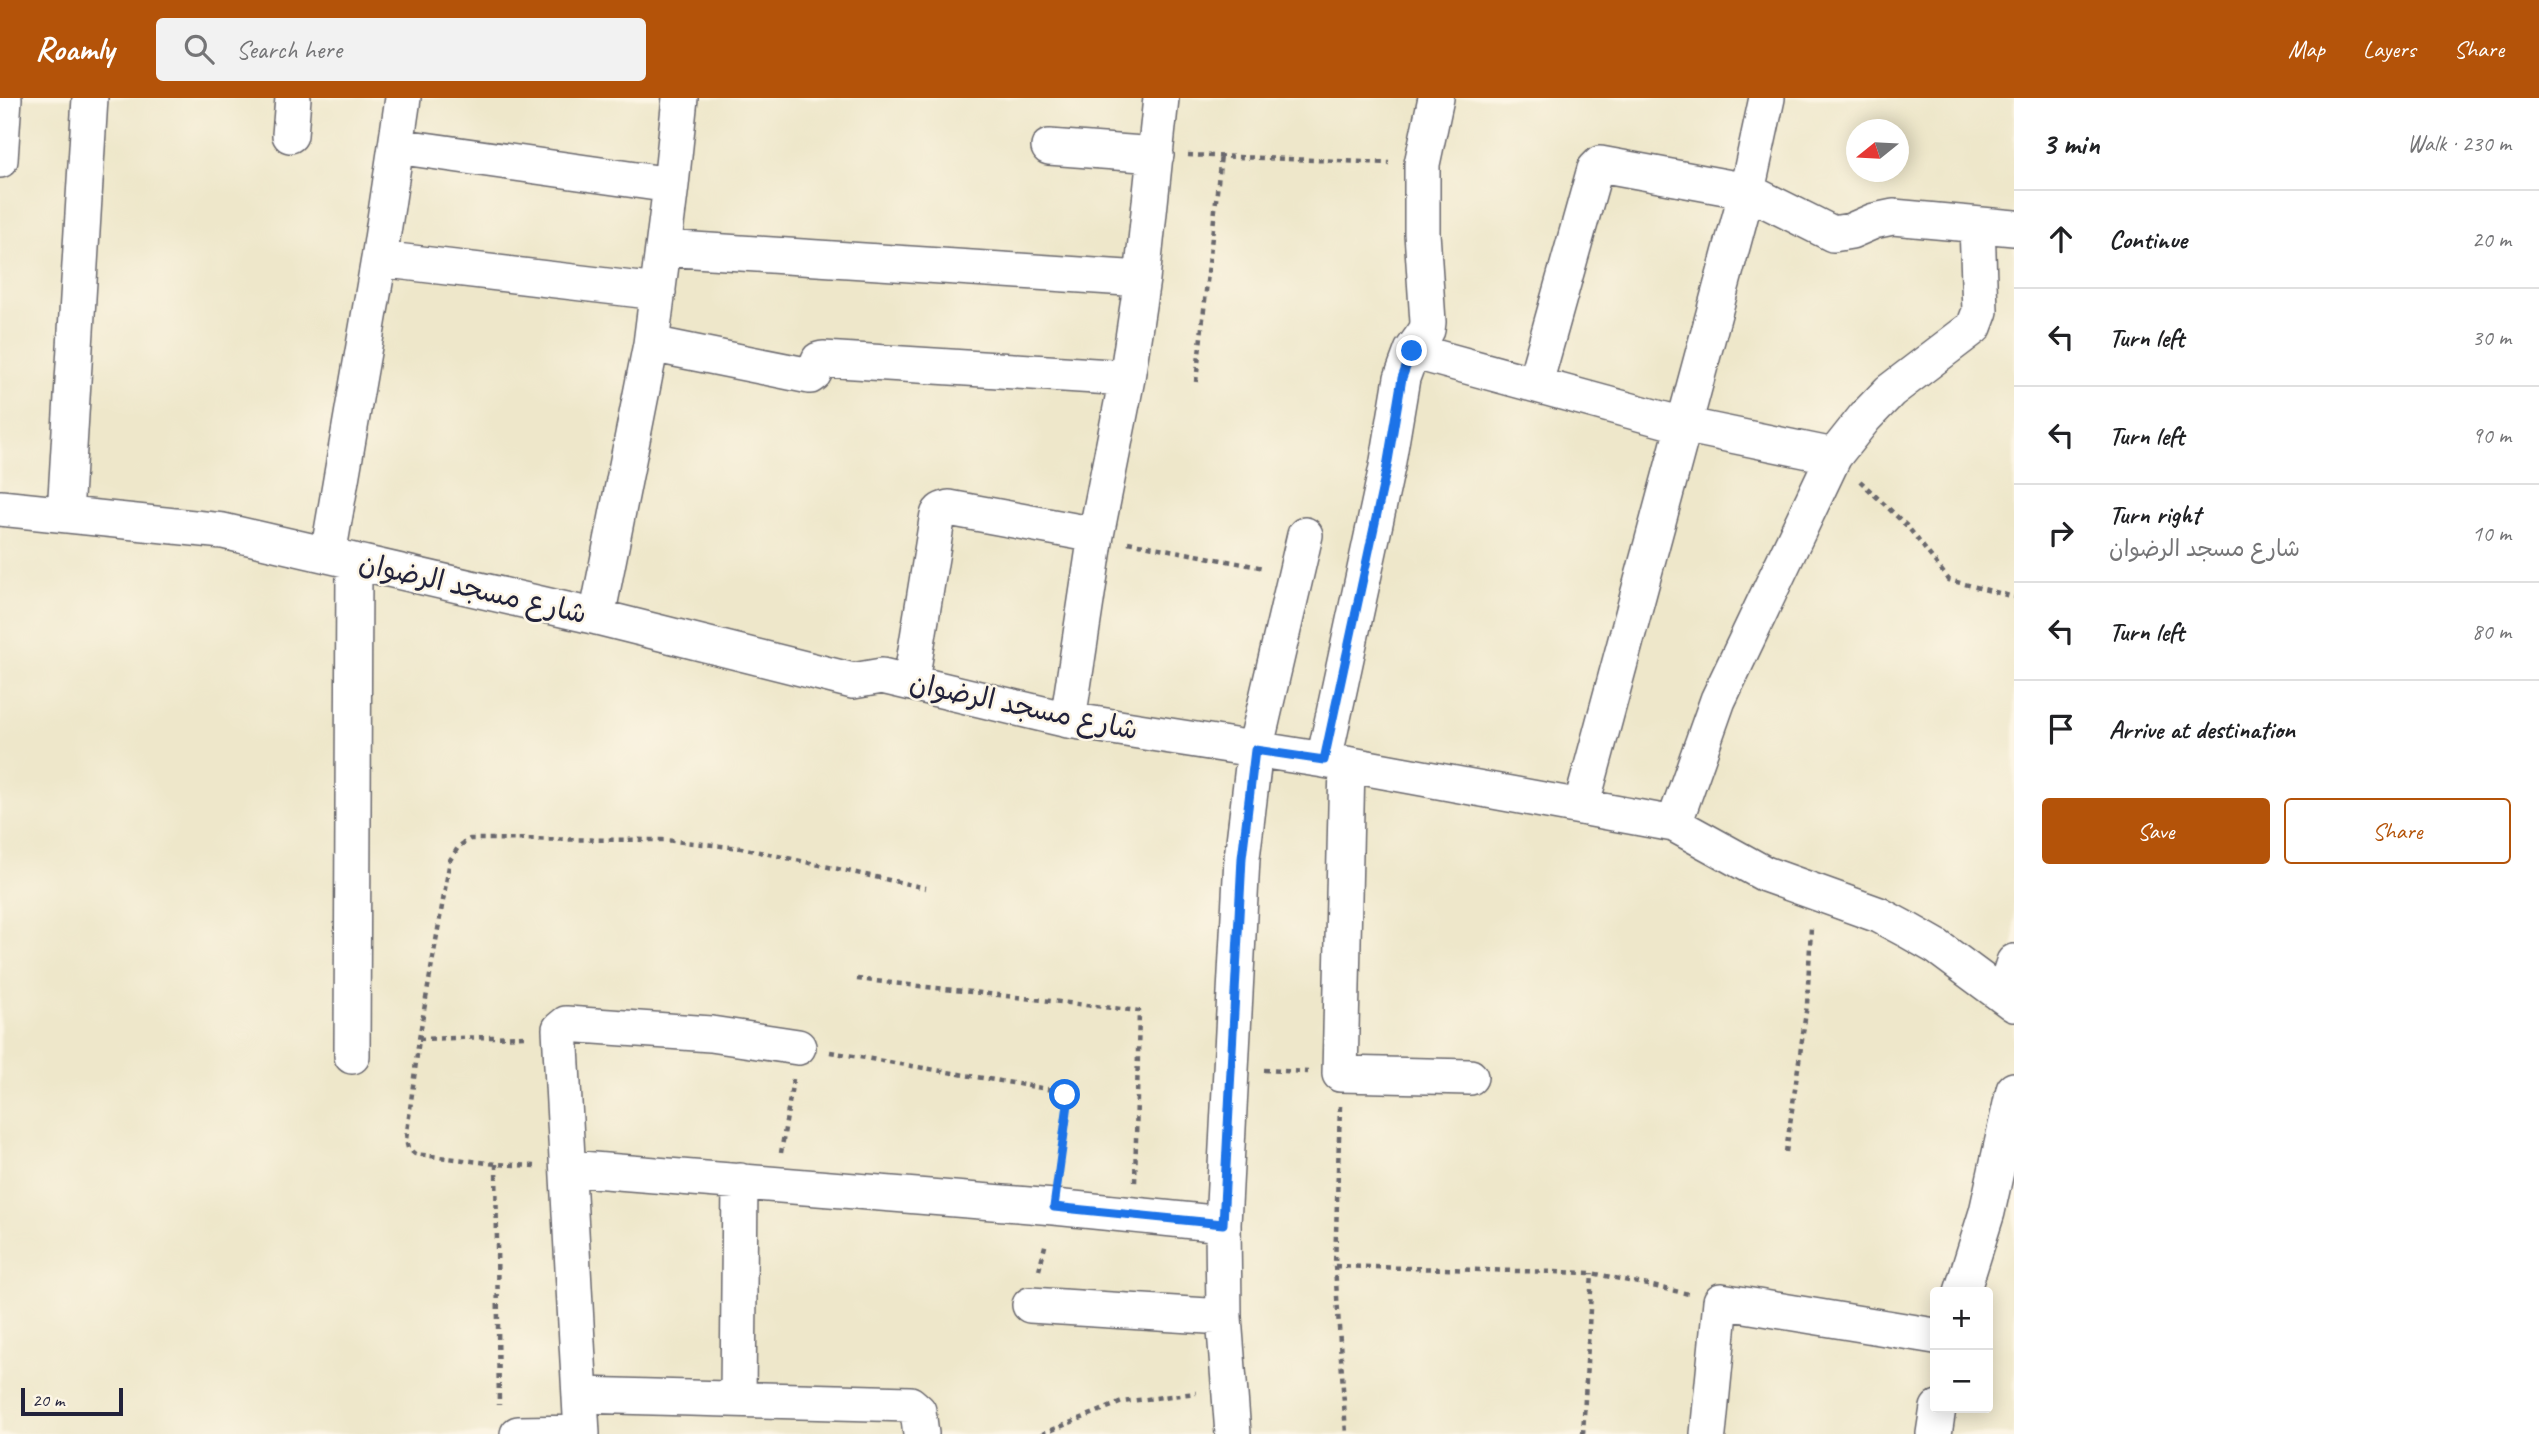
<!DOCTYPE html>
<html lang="en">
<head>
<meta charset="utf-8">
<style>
	body { margin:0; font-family:Caveat,"Playpen Sans Arabic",sans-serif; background:#f2f2f2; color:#202124 }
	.controls { position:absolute; right:21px; bottom:21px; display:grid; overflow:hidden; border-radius:7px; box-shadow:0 4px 18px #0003 }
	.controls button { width:63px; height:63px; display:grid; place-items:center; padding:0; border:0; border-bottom:2px solid #e0e0e0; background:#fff; color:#202124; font:35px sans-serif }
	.compass { position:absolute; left:1846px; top:21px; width:63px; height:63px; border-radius:50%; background:#fff; box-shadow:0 4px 18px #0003; rotate:252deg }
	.scale { position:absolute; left:21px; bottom:18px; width:102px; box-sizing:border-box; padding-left:7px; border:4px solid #22223b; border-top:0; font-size:19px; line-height:24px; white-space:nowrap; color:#22223b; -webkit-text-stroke:5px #fcf5e5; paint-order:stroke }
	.stop { position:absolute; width:21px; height:21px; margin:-16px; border:5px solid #1a73e8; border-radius:50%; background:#fff }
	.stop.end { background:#1a73e8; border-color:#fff; box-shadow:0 2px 7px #0008 }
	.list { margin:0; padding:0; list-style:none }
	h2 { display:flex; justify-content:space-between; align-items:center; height:91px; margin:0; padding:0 28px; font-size:30px }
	h2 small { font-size:23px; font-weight:400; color:#757577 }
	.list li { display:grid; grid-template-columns:46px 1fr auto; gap:21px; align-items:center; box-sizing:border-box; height:98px; padding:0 28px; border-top:2px solid #e0e0e0 }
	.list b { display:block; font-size:26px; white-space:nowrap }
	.list p { margin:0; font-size:23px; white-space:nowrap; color:#757577 }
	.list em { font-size:23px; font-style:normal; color:#757577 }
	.actions { display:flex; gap:14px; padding:21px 28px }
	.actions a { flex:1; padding:16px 0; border:2px solid #b45309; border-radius:7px; text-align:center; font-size:24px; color:#b45309 }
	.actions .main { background:#b45309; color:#fff }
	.icon { flex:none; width:38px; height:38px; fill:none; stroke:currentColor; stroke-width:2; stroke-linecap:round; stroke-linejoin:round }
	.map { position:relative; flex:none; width:2014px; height:1336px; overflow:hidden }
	header { display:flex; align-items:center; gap:42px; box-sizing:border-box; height:98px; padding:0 35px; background:#b45309; color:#fff }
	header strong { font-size:33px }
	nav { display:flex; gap:38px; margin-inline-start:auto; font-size:24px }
	.search { width:490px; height:63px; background:#f2f2f2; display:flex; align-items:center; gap:18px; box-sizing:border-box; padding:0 24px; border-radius:7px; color:#757577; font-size:26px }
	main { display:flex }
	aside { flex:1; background:#fff }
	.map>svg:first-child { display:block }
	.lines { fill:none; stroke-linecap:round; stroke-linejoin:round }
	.minor-casing { stroke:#69676d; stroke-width:38 }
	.path { stroke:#69676d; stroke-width:4.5; stroke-dasharray:5 5; stroke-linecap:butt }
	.minor { stroke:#fff; stroke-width:35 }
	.route { stroke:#1a73e8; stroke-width:9 }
	.labels { text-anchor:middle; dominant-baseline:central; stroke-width:5; stroke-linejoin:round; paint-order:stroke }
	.street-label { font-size:28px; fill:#22223b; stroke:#fcf5e5 }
</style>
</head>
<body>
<header>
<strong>Roamly</strong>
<div class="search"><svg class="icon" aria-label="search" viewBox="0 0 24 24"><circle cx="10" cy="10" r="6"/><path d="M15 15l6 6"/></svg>Search here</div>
<nav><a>Map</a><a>Layers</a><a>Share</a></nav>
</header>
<main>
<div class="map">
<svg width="2014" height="1336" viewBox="0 0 2014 1336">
	<rect width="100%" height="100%" fill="#fcf5e5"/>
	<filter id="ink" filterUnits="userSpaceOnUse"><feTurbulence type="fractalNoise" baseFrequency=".0143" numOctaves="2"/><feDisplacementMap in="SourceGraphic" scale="14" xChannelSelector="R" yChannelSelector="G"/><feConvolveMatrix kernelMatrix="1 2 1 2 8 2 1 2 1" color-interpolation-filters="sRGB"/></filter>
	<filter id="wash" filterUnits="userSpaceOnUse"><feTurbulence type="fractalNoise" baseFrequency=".00686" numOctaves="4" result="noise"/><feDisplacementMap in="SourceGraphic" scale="28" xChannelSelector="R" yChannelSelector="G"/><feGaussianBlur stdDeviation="1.57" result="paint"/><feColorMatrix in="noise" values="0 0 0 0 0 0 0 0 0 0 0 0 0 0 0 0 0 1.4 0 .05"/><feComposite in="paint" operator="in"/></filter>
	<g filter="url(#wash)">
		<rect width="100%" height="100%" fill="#eee7ca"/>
	</g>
	<g filter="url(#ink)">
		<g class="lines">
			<g class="minor-casing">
				<path id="minor" d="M290,37L293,0
					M396,48L403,0
					M1049,49L1156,57
					M0,62L4,0
					M671,87L680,0
					M663,150L1142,181L1127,280L1096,437L1068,622
					M1142,181L1161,0
					M658,194L379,161L396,48L671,87L651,246L810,278L814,275L819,262L823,261L1127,280
					M1412,253L1683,327L1834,358
					M1535,285L1595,71L1600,66L1747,93L1833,136L1851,133L1874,123L1893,119L2014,130
					M0,410L223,433L597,519L853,583L882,578L1068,622L1324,662L1674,726L1765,776L1879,817L1909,833L1937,849L2014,906
					M65,416L90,0
					M328,457L379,161
					M597,519L651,246
					M911,583L937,422C938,413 941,412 949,410L1096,437
					M1324,662L1387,369L1402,280L1412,253L1427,232L1428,224L1422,135V66L1436,0
					M1347,666L1340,976L1470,979
					M1581,709L1747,93L1767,0
					M1674,726L1718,602L1834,358L1865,319L1890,293L1974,229L1980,213L1977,127
					M2003,898L2014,864
					M352,958L354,463
					M568,1070L1054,1109L1223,1126
					M1962,1194L1987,1114L2014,992
					M1030,1207L1224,1219
					M581,1297L910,1306L918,1313L921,1336
					M738,1299L740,1083
					M518,1336L581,1335
					M582,1336L560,931L566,926L711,936L798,949
					M1233,1336L1224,1219L1223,1126L1242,760L1255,652L1305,437
					M1708,1336L1721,1203L1935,1238
					M1934,1336L1938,1310"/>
			</g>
			<path class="path" d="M1188,57L1389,65
				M1196,284L1221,57
				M1860,383L1908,429L1949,482L2014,499
				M1128,444L1264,470
				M857,881L1139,913L1135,1085
				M419,941L526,938
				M830,954L1059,993L1065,997L1068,1006L1058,1077
				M1264,972L1308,974
				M1340,1008L1335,1168L1346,1336
				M1786,1054L1807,907L1811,829
				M781,1055L793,981
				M496,1066L499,1307
				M535,1068L496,1066L415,1056L408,1050L406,1042L419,941L450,762L459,748L470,741L665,742L741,750L926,790
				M1335,1168L1592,1175L1689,1196
				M1039,1172L1046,1144
				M1042,1336L1122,1304L1196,1295
				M1583,1336L1592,1175"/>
			<use href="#minor" class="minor"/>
		</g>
	</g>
	<g class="lines" filter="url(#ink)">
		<path class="route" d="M1065,997L1068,1006L1054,1109L1223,1126L1242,760L1255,652L1324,662L1387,369L1402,280L1412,253"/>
	</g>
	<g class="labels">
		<g class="street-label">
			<text transform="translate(473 490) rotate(13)">شارع مسجد الرضوان</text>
			<text transform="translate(1024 608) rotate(12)">شارع مسجد الرضوان</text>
		</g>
	</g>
</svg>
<div class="controls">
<button>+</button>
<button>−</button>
</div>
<svg class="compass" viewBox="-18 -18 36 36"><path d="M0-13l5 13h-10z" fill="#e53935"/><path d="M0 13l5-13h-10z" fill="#757577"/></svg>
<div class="scale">20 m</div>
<div class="stop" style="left:1065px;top:997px"></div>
<div class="stop end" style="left:1412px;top:253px"></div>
</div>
<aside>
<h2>3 min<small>Walk · 230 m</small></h2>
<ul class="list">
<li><svg class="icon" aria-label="ahead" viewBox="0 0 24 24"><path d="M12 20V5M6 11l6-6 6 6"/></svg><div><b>Continue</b></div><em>20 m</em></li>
<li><svg class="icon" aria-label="left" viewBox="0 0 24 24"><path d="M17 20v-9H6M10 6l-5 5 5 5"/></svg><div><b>Turn left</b></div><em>30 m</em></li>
<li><svg class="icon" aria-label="left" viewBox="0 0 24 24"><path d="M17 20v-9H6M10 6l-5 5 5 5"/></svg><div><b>Turn left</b></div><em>90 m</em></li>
<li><svg class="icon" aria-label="right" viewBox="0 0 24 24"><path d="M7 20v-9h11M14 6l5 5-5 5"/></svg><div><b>Turn right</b><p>شارع مسجد الرضوان</p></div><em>10 m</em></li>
<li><svg class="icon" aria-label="left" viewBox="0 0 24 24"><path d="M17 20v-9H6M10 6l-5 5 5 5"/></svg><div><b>Turn left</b></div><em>80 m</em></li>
<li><svg class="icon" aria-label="arrive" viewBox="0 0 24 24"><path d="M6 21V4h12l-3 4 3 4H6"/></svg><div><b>Arrive at destination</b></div></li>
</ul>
<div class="actions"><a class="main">Save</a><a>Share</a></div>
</aside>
</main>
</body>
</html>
